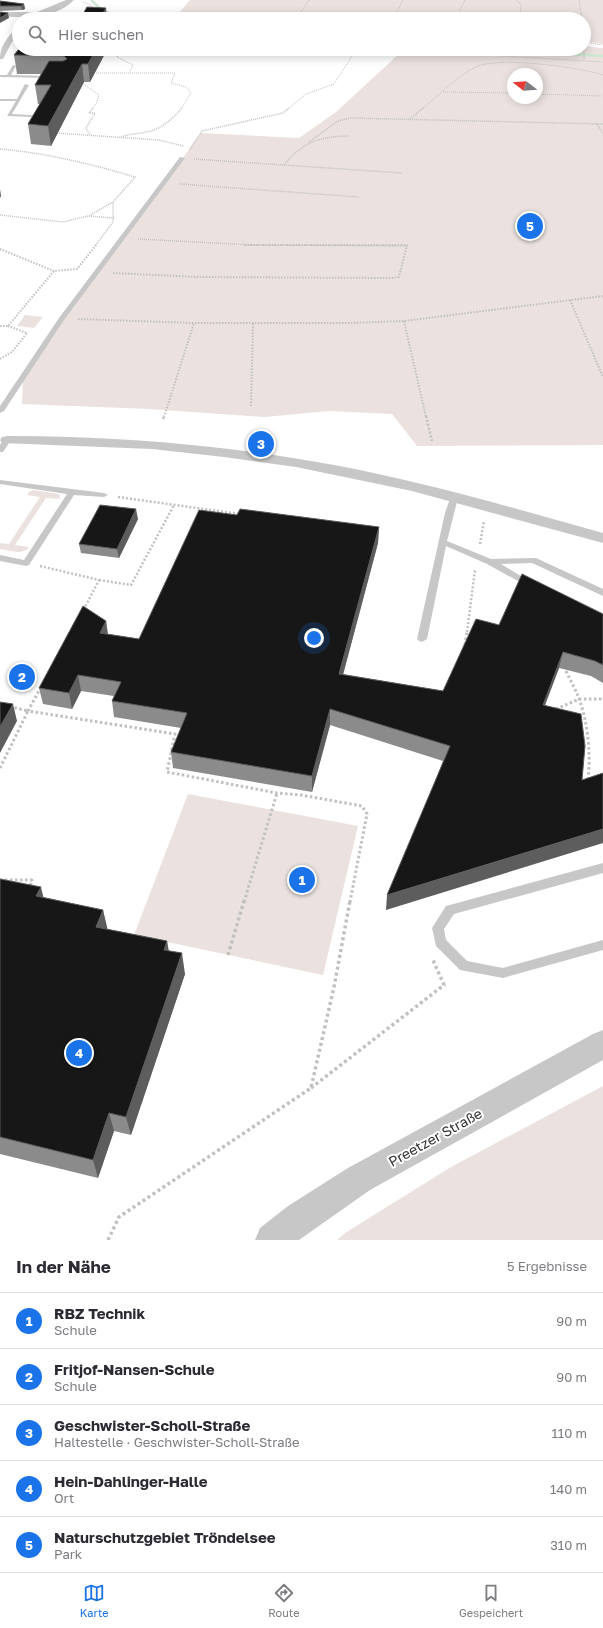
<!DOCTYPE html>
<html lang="de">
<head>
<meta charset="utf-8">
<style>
	body { margin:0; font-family:"Golos Text",sans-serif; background:#f7f7f7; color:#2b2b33 }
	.compass { position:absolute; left:507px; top:68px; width:36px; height:36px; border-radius:50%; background:#fff; box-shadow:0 2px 10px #0003; rotate:287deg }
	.you { position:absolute; left:314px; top:638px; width:14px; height:14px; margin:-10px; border:3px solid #fff; border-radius:50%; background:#1a73e8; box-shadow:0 0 0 6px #1a73e833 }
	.badge { display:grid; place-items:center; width:26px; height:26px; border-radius:50%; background:#1a73e8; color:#fff; font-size:13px; font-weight:700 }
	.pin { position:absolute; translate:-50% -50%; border:2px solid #fff; box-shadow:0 1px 4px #0006 }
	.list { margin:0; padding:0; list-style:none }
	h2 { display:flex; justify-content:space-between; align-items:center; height:52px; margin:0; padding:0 16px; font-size:17px }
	h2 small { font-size:13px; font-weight:400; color:#7c7c81 }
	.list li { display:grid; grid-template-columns:26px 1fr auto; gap:12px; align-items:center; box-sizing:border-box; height:56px; padding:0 16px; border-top:1px solid #e1e1e2 }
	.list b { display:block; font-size:15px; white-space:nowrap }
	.list p { margin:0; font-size:13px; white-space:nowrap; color:#7c7c81 }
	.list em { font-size:13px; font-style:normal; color:#7c7c81 }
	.icon { flex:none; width:22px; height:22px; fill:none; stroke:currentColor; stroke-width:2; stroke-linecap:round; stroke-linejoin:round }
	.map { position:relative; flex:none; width:603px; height:1240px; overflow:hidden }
	.search { position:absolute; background:#fff; box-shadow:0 2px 10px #0003; left:12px; right:12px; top:12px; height:44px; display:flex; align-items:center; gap:10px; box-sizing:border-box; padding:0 14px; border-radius:22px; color:#7c7c81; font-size:15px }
	.sheet { height:332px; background:#fff }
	nav { display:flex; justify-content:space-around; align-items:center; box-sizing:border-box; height:56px; border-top:1px solid #e1e1e2; background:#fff; font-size:11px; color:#7c7c81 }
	nav a { display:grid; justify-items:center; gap:2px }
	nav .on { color:#1a73e8 }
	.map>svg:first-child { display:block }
	.green { fill:#ebe2df; fill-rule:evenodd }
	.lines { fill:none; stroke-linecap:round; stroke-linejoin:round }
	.stream { stroke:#cee9d3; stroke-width:2.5 }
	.path-far5 { stroke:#c0c0c0; stroke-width:1; stroke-dasharray:1 1; stroke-linecap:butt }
	.path-far4 { stroke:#c0c0c0; stroke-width:1.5; stroke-dasharray:1 1; stroke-linecap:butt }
	.path-far3 { stroke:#c0c0c0; stroke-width:2; stroke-dasharray:1.5 1.5; stroke-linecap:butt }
	.path-far2 { stroke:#c0c0c0; stroke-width:2.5; stroke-dasharray:2 2; stroke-linecap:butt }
	.path-far1 { stroke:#c0c0c0; stroke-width:3; stroke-dasharray:2.5 2.5; stroke-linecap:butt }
	.path { stroke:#c0c0c0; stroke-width:3.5; stroke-dasharray:3 3; stroke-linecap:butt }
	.service { fill:#c7c7c7; fill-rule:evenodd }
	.minor { fill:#c7c7c7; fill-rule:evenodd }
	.tertiary { fill:#c7c7c7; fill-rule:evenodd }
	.wall { fill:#8b8b8b }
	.shaded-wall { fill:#5d5d5d }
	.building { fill:#171717; stroke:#5d5d5d }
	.labels { text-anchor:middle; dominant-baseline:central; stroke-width:4; stroke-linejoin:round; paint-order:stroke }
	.near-street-label { font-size:14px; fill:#303030; stroke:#fff }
</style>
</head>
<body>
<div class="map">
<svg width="603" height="1240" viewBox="0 0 603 1240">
	<rect width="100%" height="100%" fill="#fff"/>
	<path class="green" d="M190,0H603V44L584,41V19H174Z
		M584,46L603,48V445L417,446L392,414L329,411L265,417L149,409L22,404L23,375L201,133L299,138L336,112L400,53L450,54L452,49H584ZM513,74H537V98H513Z
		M25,315L43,317L34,328L17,326Z
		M33,490L59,494L60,497L59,499L46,498L15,545L29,547C23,556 9,550 0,549V543L9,544L40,497L27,495L29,492Z
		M188,794L358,826L323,975L134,935Z
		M603,1086V1240H337L345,1233L451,1167Z"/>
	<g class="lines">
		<path class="stream" d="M92,1L102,10L123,19
			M411,49L512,51L603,56"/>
		<path class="path-far5" d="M516,0L521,4L520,19
			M579,0L582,19
			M83,2L91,5L95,10
			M74,15L85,13
			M105,15L114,19
			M296,19L309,0
			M393,19L403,0
			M456,19L465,0
			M584,36V60
			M585,42L603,45
			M121,49L117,57L133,65L130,72
			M324,49L354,53L371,51L470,54L603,62
			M92,73H175L171,83L186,87L191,93L181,109
			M82,83L99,95L96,104L92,109
			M443,92L513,93
			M537,94L603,96
			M288,109L306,94L334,84L354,53
			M422,109C437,97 460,73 478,66C502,57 578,67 603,75"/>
		<path class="path-far4" d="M89,113L93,108
			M90,113H95L86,128L90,135
			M410,119L423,108
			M597,124L603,134
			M55,133L159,140L183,146
			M121,137C129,134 137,134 146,132C160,130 173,119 182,108
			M309,142L338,121L350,118L603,124
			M0,149C46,153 91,164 135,177L113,202V222L95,246
			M190,149L202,131L283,113L289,108
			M194,159L402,173
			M284,165C304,141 319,137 349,136
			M180,184L359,197
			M0,215L63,222L88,216L114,218
			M89,216L113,202
			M138,239L252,245L407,246"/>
		<path class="path-far3" d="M0,249L54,271
			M113,273L198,277L392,278L399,277L407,245H243
			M570,300L603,377
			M78,319L194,323H349L404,321L603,296
			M404,321L426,417
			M0,326H8L54,271L77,269L96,245
			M0,359L12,352L27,333L8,326
			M251,406L253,323
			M164,417L194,323"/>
		<path class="path-far2" d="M426,416L432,441
			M163,419L164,416
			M118,497L240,514
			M480,544L484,521
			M40,566L99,580L84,609
			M99,580L131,585L174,505
			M467,632L475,570"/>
		<path class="path-far1" d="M465,645L467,631
			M566,671C570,680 575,688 578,696C588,721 591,754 588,780
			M41,687L28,711L175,734L167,772L277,793L301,795L362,806L367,814L350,902
			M556,709L579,699H603
			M0,768L28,711L12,707
			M0,880H32L30,887
			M244,902L277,793"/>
		<path class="path" d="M228,955L244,901
			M311,1088L444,985L433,960
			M108,1240L119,1217L311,1088L334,987L350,901"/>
		<path class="service" d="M13,65L16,66L11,75L50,76L52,77L50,78L0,77V75H7Z
			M25,84L29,85L12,114L31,115L33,116L31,117L7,116L16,101H0V99H17Z
			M180,157L185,158L64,320L4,411L0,413V406L59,318Z
			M4,438H10L11,440L3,452H0V445Z
			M0,480L104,493L108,495L104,497L74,495L29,565L26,566L0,561V555L24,560L67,494L0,484Z
			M451,496H454L458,498L447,541L491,559L536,558L603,589V596L532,563L501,564L534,584L533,586H527L487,564L446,546L427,639L422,642L419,641L417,639L445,513Z
			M603,863V873L454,914L444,929L446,940L467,961L503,968L603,940V950L503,978L460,970L436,946L432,928L446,906Z"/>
		<path class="minor" d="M66,0H74C55,19 25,18 0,16V12H37Z
			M16,28H19V34L12,42L3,59H0C0,46 7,38 16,28Z
			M7,436C117,436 226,445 334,465C425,482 514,508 603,533V543L412,491L296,467L224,457L152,449L2,443L0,440L2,437Z"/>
		<path class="tertiary" d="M603,1030V1060L370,1190L299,1240H255L260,1228L288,1206L348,1168L593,1034Z"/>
	</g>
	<path class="wall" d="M0,1L24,4L25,9L22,10L0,11Z
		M19,49H107L90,82H84L51,146L31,144L28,124L40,104H38L35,85L41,74H17L14,55Z
		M237,515L379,527L378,543L343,674L443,691L499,625L603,614V683L591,676L559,668L545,705L386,910L443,761L330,725L312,792L173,768L171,752L181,728L114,717L112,701L114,696L81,691L72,709L43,704L39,688L106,621L108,634L139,639Z
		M138,519L119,558L81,553L79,544Z
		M0,879L43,897L103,910L107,929L167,941L169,951L185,974L131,1135L114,1131L98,1178L0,1154Z"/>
	<path class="shaded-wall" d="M24,4L25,9L22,10L21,6Z
		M106,8L107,19H99Z
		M8,13L9,18L0,23V18Z
		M96,49H107V50L90,82L88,64Z
		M82,64L84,82L51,146L48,126Z
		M0,189L1,196L0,198Z
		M136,509L138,519L119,558L117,549Z
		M379,527L378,543L339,690V674Z
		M106,621L108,637L100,633Z
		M563,652L559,668L539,721L543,705Z
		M78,675L81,691L72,709L69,693Z
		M13,704L17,721L0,753V727Z
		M330,709V725L312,792V776Z
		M603,829V843L386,910L387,895Z
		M41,887L46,908L36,896Z
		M103,910L108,931L96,927Z
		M167,941L170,962L164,950Z
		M182,953L185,974L131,1135L126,1117Z
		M109,1113L114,1131L98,1178L93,1160Z"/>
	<path class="building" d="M0,1L24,4L21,6H0Z
		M87,7L106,8L99,19H80Z
		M0,12L8,13L0,18Z
		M19,49H96L88,64H82L48,126L28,124L51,85H35L49,61H63L67,59L64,56L14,55Z
		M100,505L136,509L117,549L79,544Z
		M240,509L379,527L339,674L443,691L476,619L499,625L522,574L603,614V665L595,661L563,652L543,705L581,714L585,746L582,780L603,773V829L387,895L450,746L330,709L312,776L171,752L187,713L112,701L121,682L78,675L69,693L39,688L83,606L106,621L100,633L139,639L199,510L237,515Z
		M0,702L13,704L0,727Z
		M0,879L41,887L36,896L103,910L96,927L167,941L164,950L182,953L126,1117L109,1113L93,1160L0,1137Z"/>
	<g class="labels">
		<g class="near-street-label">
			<text transform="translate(435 1137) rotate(-29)">Preetzer Straße</text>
		</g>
	</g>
</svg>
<svg class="compass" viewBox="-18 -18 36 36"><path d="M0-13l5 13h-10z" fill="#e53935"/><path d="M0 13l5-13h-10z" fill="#7c7c81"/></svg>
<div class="you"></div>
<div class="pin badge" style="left:302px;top:880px">1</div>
<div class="pin badge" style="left:22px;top:677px">2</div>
<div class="pin badge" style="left:261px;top:444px">3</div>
<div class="pin badge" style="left:79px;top:1053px">4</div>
<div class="pin badge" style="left:530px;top:226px">5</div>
<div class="search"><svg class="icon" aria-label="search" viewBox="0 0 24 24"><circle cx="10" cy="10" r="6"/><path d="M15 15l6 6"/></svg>Hier suchen</div>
</div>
<section class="sheet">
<h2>In der Nähe<small>5 Ergebnisse</small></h2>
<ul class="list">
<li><span class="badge">1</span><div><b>RBZ Technik</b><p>Schule</p></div><em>90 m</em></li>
<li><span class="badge">2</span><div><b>Fritjof-Nansen-Schule</b><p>Schule</p></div><em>90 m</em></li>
<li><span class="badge">3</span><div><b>Geschwister-Scholl-Straße</b><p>Haltestelle · Geschwister-Scholl-Straße</p></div><em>110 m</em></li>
<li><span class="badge">4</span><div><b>Hein-Dahlinger-Halle</b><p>Ort</p></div><em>140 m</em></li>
<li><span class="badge">5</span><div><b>Naturschutzgebiet Tröndelsee</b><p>Park</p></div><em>310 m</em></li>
</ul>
</section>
<nav>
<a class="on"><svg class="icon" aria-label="map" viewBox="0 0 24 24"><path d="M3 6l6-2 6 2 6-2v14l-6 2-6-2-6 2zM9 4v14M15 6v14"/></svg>Karte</a>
<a><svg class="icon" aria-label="directions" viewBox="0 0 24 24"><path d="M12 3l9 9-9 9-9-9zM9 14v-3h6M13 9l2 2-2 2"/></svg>Route</a>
<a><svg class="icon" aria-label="saved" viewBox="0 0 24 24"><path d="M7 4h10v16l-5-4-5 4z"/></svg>Gespeichert</a>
</nav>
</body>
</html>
